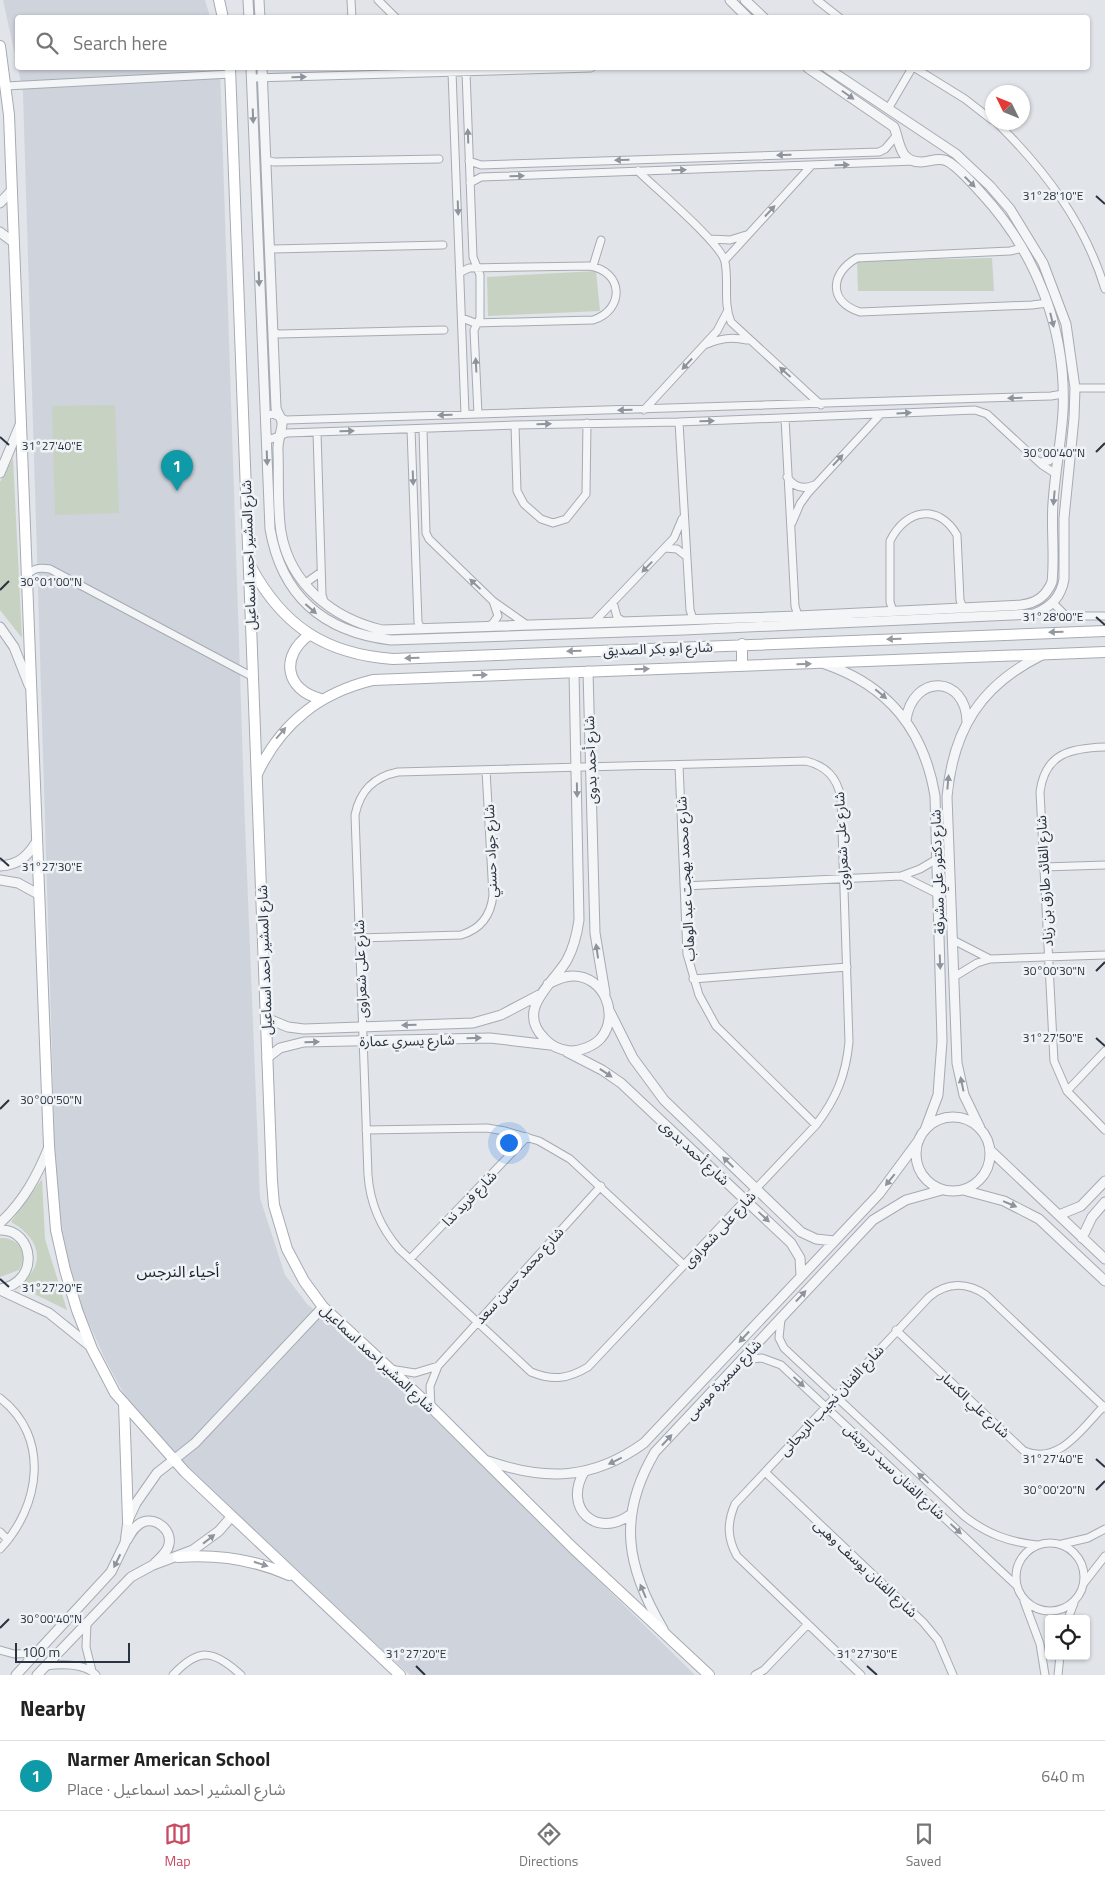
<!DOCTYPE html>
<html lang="en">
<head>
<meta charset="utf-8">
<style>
	body { margin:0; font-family:"Titillium Web","Noto Sans Arabic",sans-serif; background:#f6f6f6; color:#222 }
	.controls { position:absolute; right:15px; bottom:15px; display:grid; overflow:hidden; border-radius:5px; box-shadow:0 1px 4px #0004 }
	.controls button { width:45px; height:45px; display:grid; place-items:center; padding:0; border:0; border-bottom:1px solid #e0e0e0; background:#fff; color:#222; font:25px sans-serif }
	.compass { position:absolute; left:985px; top:85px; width:45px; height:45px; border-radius:50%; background:#fff; box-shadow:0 1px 4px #0004; rotate:313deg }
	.scale { position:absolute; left:15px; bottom:12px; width:115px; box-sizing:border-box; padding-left:5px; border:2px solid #2a3340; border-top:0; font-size:14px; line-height:18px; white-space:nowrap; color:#2a3340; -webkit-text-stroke:4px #f0f3f6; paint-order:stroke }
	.you { position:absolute; left:508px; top:1142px; width:18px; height:18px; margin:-12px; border:4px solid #fff; border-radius:50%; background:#1a73e8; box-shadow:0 0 0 8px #1a73e833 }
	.badge { display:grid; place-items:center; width:32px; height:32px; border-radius:50%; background:#c84b63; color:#fff; font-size:16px; font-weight:700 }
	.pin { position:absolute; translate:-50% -41px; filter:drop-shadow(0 1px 2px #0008) }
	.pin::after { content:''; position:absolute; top:26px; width:18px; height:15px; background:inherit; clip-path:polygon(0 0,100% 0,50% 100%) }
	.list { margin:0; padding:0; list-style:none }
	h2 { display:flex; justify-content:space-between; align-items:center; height:65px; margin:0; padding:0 20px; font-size:21px }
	h2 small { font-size:16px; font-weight:400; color:#767676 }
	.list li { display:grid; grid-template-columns:32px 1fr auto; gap:15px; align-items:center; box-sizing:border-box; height:70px; padding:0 20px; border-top:1px solid #e0e0e0 }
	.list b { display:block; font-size:19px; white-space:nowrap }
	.list p { margin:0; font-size:16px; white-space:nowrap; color:#767676 }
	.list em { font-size:16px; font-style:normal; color:#767676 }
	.icon { flex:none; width:28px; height:28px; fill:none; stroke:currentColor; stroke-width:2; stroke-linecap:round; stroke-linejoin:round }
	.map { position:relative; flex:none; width:1105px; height:1675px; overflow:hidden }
	.search { position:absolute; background:#fff; box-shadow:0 1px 4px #0004; left:15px; right:15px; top:15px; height:55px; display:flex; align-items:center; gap:12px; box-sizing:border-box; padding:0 18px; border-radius:5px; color:#767676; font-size:19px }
	.sheet { height:135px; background:#fff }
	nav { display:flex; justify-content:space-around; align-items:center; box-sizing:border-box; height:70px; border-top:1px solid #e0e0e0; background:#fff; font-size:14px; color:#767676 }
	nav a { display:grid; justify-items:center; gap:2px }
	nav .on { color:#c84b63 }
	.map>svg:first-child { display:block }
	.built { fill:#cfd3db }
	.green { fill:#c7d2c2 }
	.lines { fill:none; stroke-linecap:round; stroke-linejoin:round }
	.minor-casing { stroke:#a6abb3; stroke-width:9 }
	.tertiary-casing { stroke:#a6abb3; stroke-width:11 }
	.secondary-casing { stroke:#a6abb3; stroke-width:12 }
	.minor { stroke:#f3f5f7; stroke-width:7 }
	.tertiary { stroke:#f3f5f7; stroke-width:9 }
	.secondary { stroke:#fff; stroke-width:10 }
	.oneway { fill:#8e949c }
	.oneway2 { fill:#9499a0 }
	.ticks { fill:none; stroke:#2a3340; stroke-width:2 }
	.labels { text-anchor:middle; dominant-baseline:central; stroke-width:5; stroke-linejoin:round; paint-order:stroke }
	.street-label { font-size:14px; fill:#2a3340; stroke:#f0f3f6 }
	.quarter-label { font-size:16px; fill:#1c2431; stroke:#f0f3f6 }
	.ticks-label { font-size:12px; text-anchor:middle; fill:#2a3340; stroke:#f0f3f6; stroke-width:5; stroke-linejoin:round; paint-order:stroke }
</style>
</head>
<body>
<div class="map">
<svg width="1105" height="1675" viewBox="0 0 1105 1675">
	<rect width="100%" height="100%" fill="#e1e4e9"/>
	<path class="built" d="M3,0H205L210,17L18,18L17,64Z
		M18,68H220L245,825L260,1198L285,1275L307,1304L376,1362L695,1675H410L280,1557L175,1455L132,1409L106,1361L82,1308L65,1255L53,1188L54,1118L23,93Z"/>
	<path class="green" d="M992,258L994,291H858L857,261Z
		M596,271L600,311L488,316L487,277Z
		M115,405L119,513L55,515L52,406Z
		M13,458L22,638L0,610V482Z
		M42,1179L45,1239L67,1310L18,1286C48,1265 40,1238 11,1222Z
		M0,1238C19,1237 29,1253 19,1270L0,1277Z"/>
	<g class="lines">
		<g class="minor-casing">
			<path id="minor" d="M351,0L352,18
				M378,0L396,18
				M817,0L840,18
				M915,68L965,99L992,120
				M452,72L465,414
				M466,72L473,257L480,275V318L474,330L478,414
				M251,78L591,68
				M6,86L231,74
				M888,109L912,68
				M996,122C1045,170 1085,223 1105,289
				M266,160L274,162L439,159
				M469,161L481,165L879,152L885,149L896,136
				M638,171C654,187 722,244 725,262C729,282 723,303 731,322L821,405
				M470,183L481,177L915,161
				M710,239L730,240L746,235
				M269,247L273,249L443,245
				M1023,248L1010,251L857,258C830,273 828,302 860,312L1032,305L1048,303
				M725,260L811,166
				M593,266L601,240
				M461,272L469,268L589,266C624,271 625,310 593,320L475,323L462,318
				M273,332L279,334L444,330
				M707,344C721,338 732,337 747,340
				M1075,388H1105
				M644,410L717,331L727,312
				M265,416L273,414L286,420L1051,396L1063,394
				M785,418L795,606L798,616
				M679,422L690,610L693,619
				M515,425L517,491L524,504L541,519L553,523L566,519L586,494L587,423
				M411,429L418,622L421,629
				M423,429L426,533L429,539L493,601L527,625
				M317,432L322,595L325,604
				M266,436L271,439L287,433L515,425L679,422L975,410L987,414L1042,465L1056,474
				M1039,462L1049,461L1059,451
				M787,477C794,487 803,490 814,485
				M792,523L800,504L808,493L880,415
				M665,548L677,549L686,556
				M26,576C34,568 39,567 50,569L253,677
				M302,581L307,582L321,572
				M613,602L617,617L624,622
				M1053,603L1066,616H1105
				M893,611L890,602V541C906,509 938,503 957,535L960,600L963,608
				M593,623L674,538L682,519
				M488,627L493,623L498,616L493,601
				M1105,747C1071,748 1045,753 1040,792L1054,1061L1067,1091L1105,1130
				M806,761C826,766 837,777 841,798L849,1042C846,1075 836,1099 816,1125L588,1367C568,1379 553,1381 531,1372L399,1249C380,1227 370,1204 368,1175L355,815C360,791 373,777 398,772Z
				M679,765L687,954L699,995L716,1026L816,1125
				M1044,867L1105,865
				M902,876L938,894
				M684,886L901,876L920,869L937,859
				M359,938L461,935C481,929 491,915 493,895L486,770
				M953,940L990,959
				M954,977L977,963L990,959L1105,955
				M693,979L847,967
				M1067,1091L1105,1051
				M366,1130L487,1128L505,1131L539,1141L570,1159L684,1265
				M410,1259L527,1137
				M781,1319L779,1338L784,1348L964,1516C987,1534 1009,1542 1037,1545
				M896,1330L1024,1451C1059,1466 1082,1428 1104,1406
				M741,1360L762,1358L781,1365L1017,1586
				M390,1369L415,1373L438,1366
				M0,1398C51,1437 40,1507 0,1549
				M431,1407L430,1386L438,1366L601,1186
				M765,1472L923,1622L938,1640L953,1675
				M0,1532L8,1540
				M1016 1577a34 34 0 1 1 68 0a34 34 0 1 1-68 0Z
				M1062,1544L1088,1538L1105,1529
				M1084,1583L1105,1556
				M1024,1601L1040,1644L1045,1675
				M1068,1619L1074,1603
				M87,1622L86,1647L92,1671
				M0,1650L14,1654L37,1653
				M46,1666C62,1664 84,1663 96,1675
				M173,1675C199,1647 214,1650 241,1675
				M755,1675L764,1670L808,1624
				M861,1675L737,1556C727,1538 727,1523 735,1504L929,1297C947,1282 967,1282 986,1295L1105,1408
				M1058,1675L1060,1656"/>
		</g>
		<g class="tertiary-casing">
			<path id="tertiary" d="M248,0L249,18
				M259,0L260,18
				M730,0L748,18
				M745,0L764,18
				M251,68L270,529C282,597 324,632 391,640L684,630L1034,614C1051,607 1061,597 1064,579V518L1074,418L1075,388L1066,324L1043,263L1010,209L990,186L956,154L827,68
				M262,68L276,408C277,413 281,416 282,422C283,428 277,441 278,451C279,477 277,506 281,532C290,584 332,618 382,630L798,616L1021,605C1037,603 1046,596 1052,582C1055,556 1051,529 1053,503C1055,472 1061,443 1063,412C1067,332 1037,254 983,195C975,186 954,162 944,160C936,158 929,162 921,162C899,162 900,142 894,127L808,68
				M0,203L12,190
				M0,232L13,242
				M0,473L20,425
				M0,627L14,647L29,685
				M825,664C889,686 924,730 935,796L942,1041L938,1095L925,1130
				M588,671L595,933L605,993
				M906,720C913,673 966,675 967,722
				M0,866C17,865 26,858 35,844
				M0,880L18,883L38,894
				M548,984C556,980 563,976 573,976C604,976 620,1015 601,1038C594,1046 581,1051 570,1051C559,1050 551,1046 544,1038C515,1009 554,983 567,960C574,947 577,934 579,920L574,672
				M610,1012L633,1058L664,1100L801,1232L816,1239L834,1241
				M266,1018L288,1027L304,1029L473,1023L501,1015L539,995
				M567,1052L602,1070L621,1083L791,1243L800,1258L801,1276
				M267,1058L280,1048L304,1042L490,1038L550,1045
				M916 1154a37 37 0 1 1 74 0a37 37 0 1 1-74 0Z
				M980,1128L964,1095L957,1063L947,797C953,729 981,685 1042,655
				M990,1150L1105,1259
				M963,1190L1004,1201L1039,1219L1105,1281
				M1059,1215L1081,1206L1105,1181
				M0,1223C24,1201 37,1176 49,1147
				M0,1230C34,1229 41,1282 0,1289
				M1082,1238L1092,1217L1105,1202
				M0,1290L49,1313L90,1346
				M488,1461C546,1481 593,1480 644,1443L879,1194L919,1140
				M584,1472C563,1508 596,1539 630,1515
				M127,1540C131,1533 135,1525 143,1522C156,1517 172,1530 169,1544C168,1552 160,1558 155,1563
				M663,1629C626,1567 617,1516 655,1452L873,1220L906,1200L942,1190
				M16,1675L111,1572L125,1543L128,1520L136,1503L157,1473L195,1443L323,1307
				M37,1675L131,1577L153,1565L193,1550L219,1531L232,1516"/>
		</g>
		<g class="secondary-casing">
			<path id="secondary" d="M219,0L223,18
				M0,46L9,115L49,1146L56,1230L65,1270L77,1310L92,1349L115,1393L185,1472L400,1675
				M230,68L272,1181L274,1205L287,1249L304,1281L323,1307L431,1407L573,1548L709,1675
				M251,567C283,626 325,654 393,659L1105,631
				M309,635C280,656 285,690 321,699
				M742,644V666
				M257,774C281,723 319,693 373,680L1105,652
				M124,1403L128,1520
				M178,1557C218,1554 253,1559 289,1575"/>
		</g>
		<use href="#minor" class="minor"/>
		<use href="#tertiary" class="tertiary"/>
		<use href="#secondary" class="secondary"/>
	</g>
	<defs><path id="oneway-solid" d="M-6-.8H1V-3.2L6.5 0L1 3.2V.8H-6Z" transform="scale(1.25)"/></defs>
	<g class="oneway">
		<use href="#oneway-solid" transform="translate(299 77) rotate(-2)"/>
		<use href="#oneway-solid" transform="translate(848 95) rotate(35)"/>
		<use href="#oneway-solid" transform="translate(253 116) rotate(88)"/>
		<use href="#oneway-solid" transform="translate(468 136) rotate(-92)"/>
		<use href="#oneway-solid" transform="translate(784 155) rotate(178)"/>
		<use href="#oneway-solid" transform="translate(622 160) rotate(178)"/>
		<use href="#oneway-solid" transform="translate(842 165) rotate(-2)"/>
		<use href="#oneway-solid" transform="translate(679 170) rotate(-2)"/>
		<use href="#oneway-solid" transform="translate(517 176) rotate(-2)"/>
		<use href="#oneway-solid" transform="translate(970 182) rotate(45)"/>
		<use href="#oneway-solid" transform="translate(458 208) rotate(88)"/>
		<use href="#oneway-solid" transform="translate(770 211) rotate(-47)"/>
		<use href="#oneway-solid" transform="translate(259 279) rotate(88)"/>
		<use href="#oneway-solid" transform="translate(1052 320) rotate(76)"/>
		<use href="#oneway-solid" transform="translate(687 364) rotate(133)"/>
		<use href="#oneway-solid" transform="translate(476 365) rotate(-93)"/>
		<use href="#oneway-solid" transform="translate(785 372) rotate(-138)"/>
		<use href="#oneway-solid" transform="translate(1015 398) rotate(178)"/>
		<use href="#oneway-solid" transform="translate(625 410) rotate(179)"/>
		<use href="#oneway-solid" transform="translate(904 413) rotate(-3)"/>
		<use href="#oneway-solid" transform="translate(445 415) rotate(179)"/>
		<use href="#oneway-solid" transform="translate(707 421) rotate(-2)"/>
		<use href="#oneway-solid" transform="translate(544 424) rotate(-1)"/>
		<use href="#oneway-solid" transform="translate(347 431) rotate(-2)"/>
		<use href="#oneway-solid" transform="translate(267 458) rotate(88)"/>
		<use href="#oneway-solid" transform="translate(838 460) rotate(-47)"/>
		<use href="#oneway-solid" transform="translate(413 478) rotate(88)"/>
		<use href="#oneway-solid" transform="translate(1054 498) rotate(95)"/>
		<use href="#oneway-solid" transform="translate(647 567) rotate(134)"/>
		<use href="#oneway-solid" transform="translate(475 584) rotate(-137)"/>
		<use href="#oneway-solid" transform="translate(311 609) rotate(41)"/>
		<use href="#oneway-solid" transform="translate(881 694) rotate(40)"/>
		<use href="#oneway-solid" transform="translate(948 782) rotate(-85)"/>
		<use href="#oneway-solid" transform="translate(577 790) rotate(89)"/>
		<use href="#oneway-solid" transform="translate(597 951) rotate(-98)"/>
		<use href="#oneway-solid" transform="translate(940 962) rotate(88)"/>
		<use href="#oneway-solid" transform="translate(409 1025) rotate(178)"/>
		<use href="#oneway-solid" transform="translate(474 1038) rotate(-1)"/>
		<use href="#oneway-solid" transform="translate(312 1042) rotate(-2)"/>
		<use href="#oneway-solid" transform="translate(606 1073) rotate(34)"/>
		<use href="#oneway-solid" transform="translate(962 1084) rotate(-102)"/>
		<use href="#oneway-solid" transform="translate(728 1162) rotate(-136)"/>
		<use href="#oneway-solid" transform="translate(890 1180) rotate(129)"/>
		<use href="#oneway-solid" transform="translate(1010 1204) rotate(23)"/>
		<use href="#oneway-solid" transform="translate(764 1217) rotate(43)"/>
		<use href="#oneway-solid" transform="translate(801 1296) rotate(-47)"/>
		<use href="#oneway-solid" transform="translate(744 1337) rotate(133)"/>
		<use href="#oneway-solid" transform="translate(799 1382) rotate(43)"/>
		<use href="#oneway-solid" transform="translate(667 1440) rotate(-47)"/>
		<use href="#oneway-solid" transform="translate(615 1461) rotate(154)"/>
		<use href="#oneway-solid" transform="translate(923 1478) rotate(-137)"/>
		<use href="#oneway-solid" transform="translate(956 1529) rotate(43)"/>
		<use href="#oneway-solid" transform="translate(209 1539) rotate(-38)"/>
		<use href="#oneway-solid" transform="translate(117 1561) rotate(116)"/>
		<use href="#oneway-solid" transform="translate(643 1591) rotate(-113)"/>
	</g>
	<g class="oneway2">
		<use href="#oneway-solid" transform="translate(1056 632) rotate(178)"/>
		<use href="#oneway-solid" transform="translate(894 639) rotate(178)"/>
		<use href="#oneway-solid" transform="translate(574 651) rotate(178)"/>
		<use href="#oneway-solid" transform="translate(412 658) rotate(178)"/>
		<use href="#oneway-solid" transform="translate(804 664) rotate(-2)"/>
		<use href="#oneway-solid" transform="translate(642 669) rotate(-2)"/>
		<use href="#oneway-solid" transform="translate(480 675) rotate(-2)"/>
		<use href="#oneway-solid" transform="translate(281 733) rotate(-49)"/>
		<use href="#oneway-solid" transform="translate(261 1564) rotate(17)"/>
	</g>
	<path class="ticks" d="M1096,196L1105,204M0,437L9,445M1096,452L1105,443M0,590L9,581M1096,617L1105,625M0,858L9,866M1096,971L1105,962M1096,1038L1105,1046M0,1109L9,1100M0,1279L9,1287M1096,1459L1105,1467M1096,1490L1105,1481M0,1628L9,1619M416,1666L425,1675M867,1666L877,1675"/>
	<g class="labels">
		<g class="street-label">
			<text transform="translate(248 555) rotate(-92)">شارع المشير احمد اسماعيل</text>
			<text transform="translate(658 648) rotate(-2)">شارع ابو بكر الصديق</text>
			<text transform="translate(590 760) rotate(-92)">شارع أحمد بدوى</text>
			<text transform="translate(841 841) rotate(-93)">شارع على شعراوى</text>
			<text transform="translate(490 851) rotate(-92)">شارع جواد حسني</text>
			<text transform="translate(937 872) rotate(-92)">شارع دكتور علي مشرفة</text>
			<text transform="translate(685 879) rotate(-93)">شارع محمد بهجت عبد الوهاب</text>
			<text transform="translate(1044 881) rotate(-93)">شارع القائد طارق بن زياد</text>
			<text transform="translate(264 960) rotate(-92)">شارع المشير احمد اسماعيل</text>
			<text transform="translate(360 969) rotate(-92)">شارع على شعراوى</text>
			<text transform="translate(407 1040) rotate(-1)">شارع يسري عمارة</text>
			<text transform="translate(695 1152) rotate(43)">شارع أحمد بدوى</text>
			<text transform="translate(469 1198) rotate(-46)">شارع فريد ندا</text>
			<text transform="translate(719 1229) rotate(-47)">شارع على شعراوى</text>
			<text transform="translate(519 1275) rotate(-48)">شارع محمد حسن سعد</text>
			<text transform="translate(378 1358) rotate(43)">شارع المشير احمد اسماعيل</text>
			<text transform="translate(723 1379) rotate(-47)">شارع سميرة موسى</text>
			<text transform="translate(831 1400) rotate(-47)">شارع الفنان نجيب الريحانى</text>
			<text transform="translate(975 1404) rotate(43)">شارع علي الكسار</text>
			<text transform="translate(895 1471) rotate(43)">شارع الفنان سيد درويش</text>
			<text transform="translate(866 1568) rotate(43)">شارع الفنان يوسف وهبى</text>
		</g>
		<g class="quarter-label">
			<text x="178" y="1271">أحياء النرجس</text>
		</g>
	</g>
	<g class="ticks-label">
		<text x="1053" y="200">31°28'10"E</text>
		<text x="52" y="450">31°27'40"E</text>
		<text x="1054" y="457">30°00'40"N</text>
		<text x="51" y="586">30°01'00"N</text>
		<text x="1053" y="621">31°28'00"E</text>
		<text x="52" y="871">31°27'30"E</text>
		<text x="1054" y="975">30°00'30"N</text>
		<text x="1053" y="1042">31°27'50"E</text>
		<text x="51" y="1104">30°00'50"N</text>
		<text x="52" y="1292">31°27'20"E</text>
		<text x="1053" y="1463">31°27'40"E</text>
		<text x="1054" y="1494">30°00'20"N</text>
		<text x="51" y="1623">30°00'40"N</text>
		<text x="416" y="1658">31°27'20"E</text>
		<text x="867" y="1658">31°27'30"E</text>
	</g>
</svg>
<div class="controls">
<button><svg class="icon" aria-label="locate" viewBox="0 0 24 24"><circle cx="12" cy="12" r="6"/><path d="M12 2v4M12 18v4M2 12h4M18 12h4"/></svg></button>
</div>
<svg class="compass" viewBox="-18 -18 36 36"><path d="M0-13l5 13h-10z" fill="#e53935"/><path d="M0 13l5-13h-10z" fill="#767676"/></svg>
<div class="scale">100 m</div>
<div class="you"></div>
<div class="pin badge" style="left:177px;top:491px;background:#0f9aa8">1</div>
<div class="search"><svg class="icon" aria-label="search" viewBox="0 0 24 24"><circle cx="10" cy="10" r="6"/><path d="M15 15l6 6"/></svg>Search here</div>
</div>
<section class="sheet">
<h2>Nearby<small></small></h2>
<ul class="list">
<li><span class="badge" style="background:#0f9aa8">1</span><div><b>Narmer American School</b><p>Place · شارع المشير احمد اسماعيل</p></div><em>640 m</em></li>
</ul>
</section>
<nav>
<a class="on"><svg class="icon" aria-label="map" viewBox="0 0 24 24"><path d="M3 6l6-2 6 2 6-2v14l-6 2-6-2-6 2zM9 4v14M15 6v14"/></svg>Map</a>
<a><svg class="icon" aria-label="directions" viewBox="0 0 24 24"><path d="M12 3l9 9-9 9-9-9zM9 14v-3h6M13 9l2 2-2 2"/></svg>Directions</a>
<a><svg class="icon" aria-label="saved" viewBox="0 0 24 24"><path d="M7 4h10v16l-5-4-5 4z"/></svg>Saved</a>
</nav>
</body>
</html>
